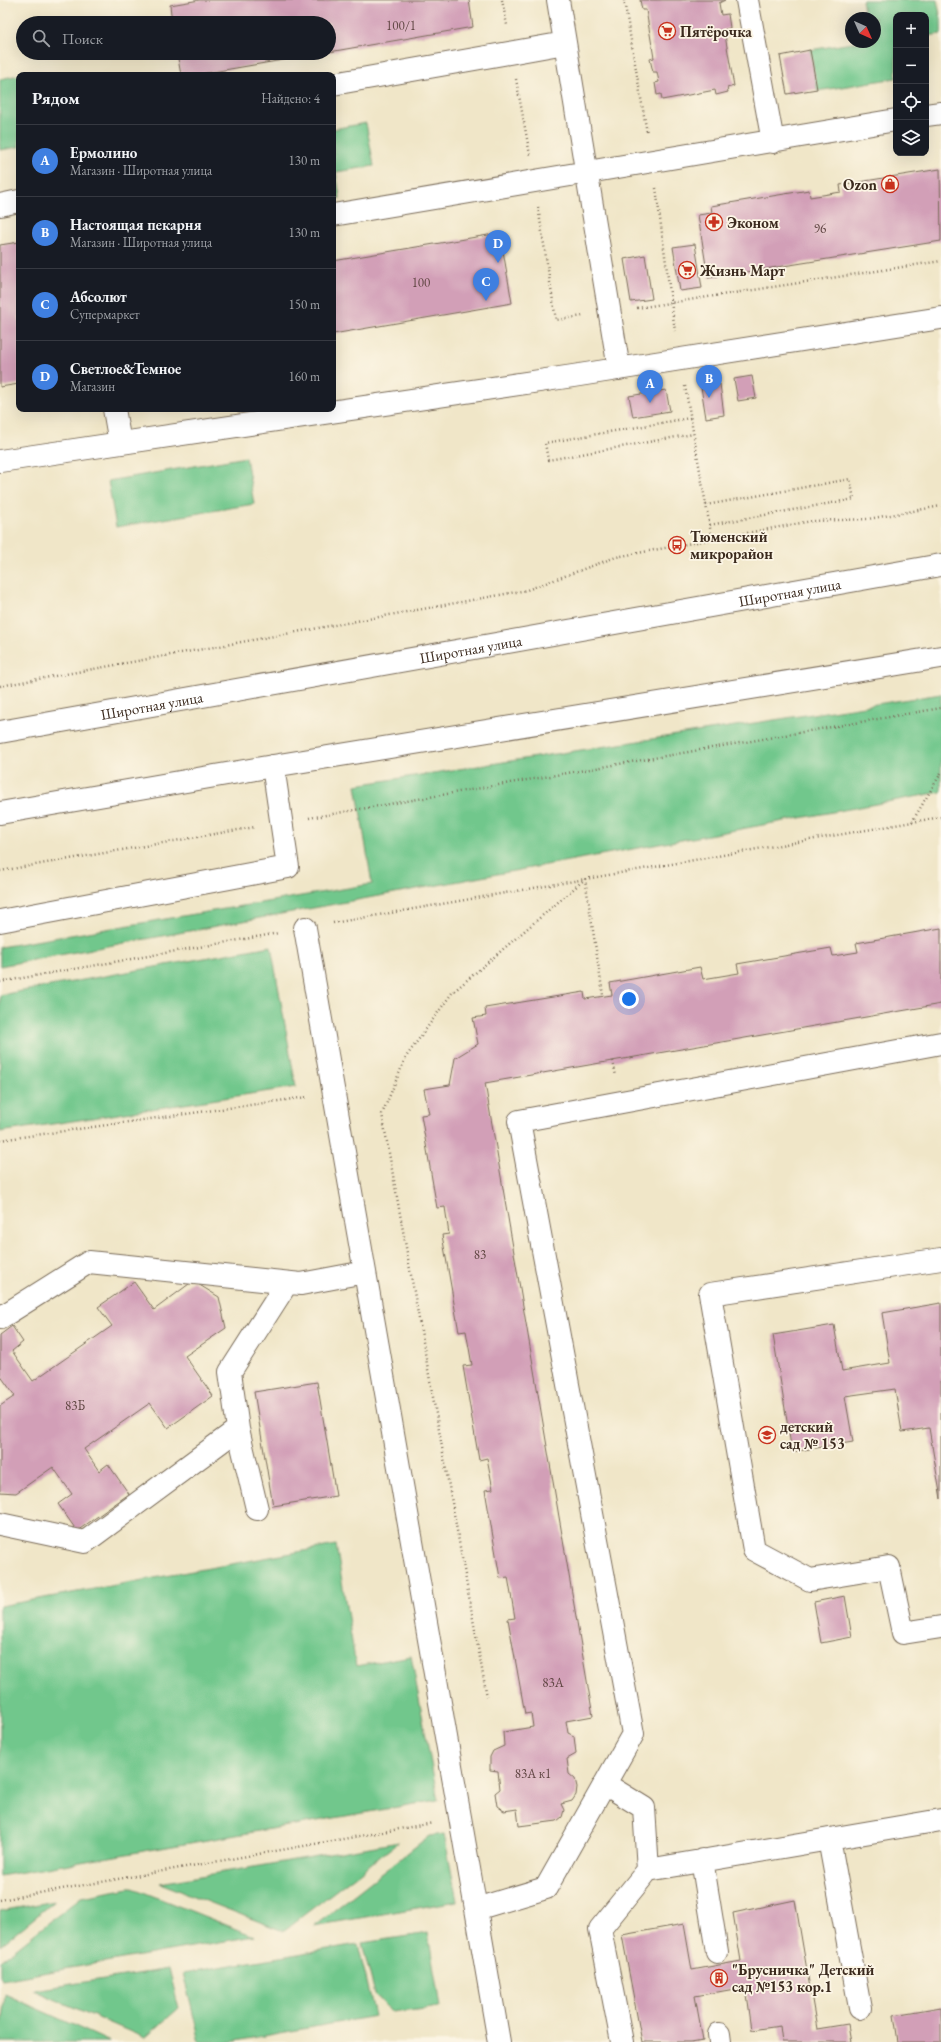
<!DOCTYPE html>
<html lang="ru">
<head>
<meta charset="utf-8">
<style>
	body { margin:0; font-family:"EB Garamond",serif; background:#20242c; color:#f1f3f6 }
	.controls { position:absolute; right:12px; top:12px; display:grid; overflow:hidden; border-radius:8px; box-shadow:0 4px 16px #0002 }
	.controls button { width:36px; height:36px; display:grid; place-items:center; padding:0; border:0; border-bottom:1px solid #363941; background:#171b24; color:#f1f3f6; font:20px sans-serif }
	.compass { position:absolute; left:845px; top:12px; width:36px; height:36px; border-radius:50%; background:#171b24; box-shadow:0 4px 16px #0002; rotate:135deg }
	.you { position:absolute; left:629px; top:999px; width:14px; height:14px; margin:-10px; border:3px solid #fff; border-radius:50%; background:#1a73e8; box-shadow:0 0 0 6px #1a73e833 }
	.badge { display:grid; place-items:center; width:26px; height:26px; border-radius:50%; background:#c8321e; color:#fff; font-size:13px; font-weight:700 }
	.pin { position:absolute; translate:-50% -33px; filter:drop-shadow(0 1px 2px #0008) }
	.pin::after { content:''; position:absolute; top:21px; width:14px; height:12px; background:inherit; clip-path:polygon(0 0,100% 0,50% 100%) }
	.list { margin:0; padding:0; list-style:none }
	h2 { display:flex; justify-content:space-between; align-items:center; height:52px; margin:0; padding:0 16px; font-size:17px }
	h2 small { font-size:13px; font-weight:400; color:#9ea1a6 }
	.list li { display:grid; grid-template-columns:26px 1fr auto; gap:12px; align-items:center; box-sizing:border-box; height:72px; padding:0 16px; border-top:1px solid #363941 }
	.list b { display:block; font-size:15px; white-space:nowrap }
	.list p { margin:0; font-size:13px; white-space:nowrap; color:#9ea1a6 }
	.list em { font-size:13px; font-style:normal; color:#9ea1a6 }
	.icon { flex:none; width:22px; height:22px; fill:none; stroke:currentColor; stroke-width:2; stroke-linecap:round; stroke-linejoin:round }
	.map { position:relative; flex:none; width:941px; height:2042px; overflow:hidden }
	.search { position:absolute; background:#171b24; box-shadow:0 4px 16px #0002; left:16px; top:16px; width:320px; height:44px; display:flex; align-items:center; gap:10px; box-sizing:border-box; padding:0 14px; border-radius:22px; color:#9ea1a6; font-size:15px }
	.panel { position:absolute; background:#171b24; box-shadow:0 4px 16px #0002; left:16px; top:72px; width:320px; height:340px; border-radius:8px }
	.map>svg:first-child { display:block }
	.green { fill:#71c78c; stroke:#567855 }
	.building { fill:#d29fb7 }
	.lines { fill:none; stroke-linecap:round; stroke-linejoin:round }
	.minor-casing { stroke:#7a6c5a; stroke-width:24 }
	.major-casing { stroke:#7a6c5a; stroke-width:24 }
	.path { stroke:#7a6c5a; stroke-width:2.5; stroke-dasharray:1 3; stroke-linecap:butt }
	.minor { stroke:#fff; stroke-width:22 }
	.major { stroke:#fff; stroke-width:22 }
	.labels { text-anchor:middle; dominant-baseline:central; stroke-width:3.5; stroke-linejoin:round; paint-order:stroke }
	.number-label { font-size:13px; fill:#614744 }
	.poi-label { font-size:15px; font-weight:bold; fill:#3b2a1e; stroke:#fcf5e5; text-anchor:start }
	.street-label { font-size:15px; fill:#3b2a1e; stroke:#fcf5e5 }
</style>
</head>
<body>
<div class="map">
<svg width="941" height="2042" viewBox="0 0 941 2042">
	<rect width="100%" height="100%" fill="#fcf5e5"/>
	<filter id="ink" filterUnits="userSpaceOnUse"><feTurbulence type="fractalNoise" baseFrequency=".025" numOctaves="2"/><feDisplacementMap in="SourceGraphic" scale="8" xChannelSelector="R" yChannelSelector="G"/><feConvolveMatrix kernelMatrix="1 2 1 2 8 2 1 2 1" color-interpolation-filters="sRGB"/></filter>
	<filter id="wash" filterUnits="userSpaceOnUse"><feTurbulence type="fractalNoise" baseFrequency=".012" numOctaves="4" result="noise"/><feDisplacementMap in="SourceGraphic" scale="16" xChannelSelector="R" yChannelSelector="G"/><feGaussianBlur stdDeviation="0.9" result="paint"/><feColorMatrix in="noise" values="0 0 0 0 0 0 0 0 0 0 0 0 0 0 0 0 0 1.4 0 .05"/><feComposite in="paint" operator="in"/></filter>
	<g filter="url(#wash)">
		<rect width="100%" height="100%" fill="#f0e6c8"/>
		<path class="green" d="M862,0H937L941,20V34L926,36V15H896V78L817,91L810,50L858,42H875V18H865Z
			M19,75V147L0,150V79Z
			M366,123L374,166L336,172L340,198L333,199V129Z
			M246,457L254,504L116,527L108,481Z
			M941,694V792L0,966V947L372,884L356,785Z
			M271,946L296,1087L0,1132V995Z
			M336,1545L356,1666L411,1656L438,1800L0,1876V1606Z
			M444,1834L457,1901L314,1926L429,1836Z
			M399,1842L283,1931L160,1883Z
			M129,1888H133L254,1936L2,1980L0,1975V1961L81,1897Z
			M55,1901L0,1946V1911Z
			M428,1933L440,2007L392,2013L375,1994L362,1943Z
			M358,1944L375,2016L230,2042H200L183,1973Z
			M169,1969L179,2008L145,2038L33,1990Z
			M5,1994L110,2042H0C0,2025 4,2011 5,1994Z"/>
		<g id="blocks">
			<path class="building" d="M200,0H469L473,27L329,52V23H172L170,5Z
				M640,0H725L719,3L721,15L728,14L730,28L724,30L734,86L727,88L728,92L716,95L715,90L662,100L661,94L657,95L655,83L659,82L657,72H653L650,59L654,58L646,10H642Z
				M810,50L817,89L787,94L780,56Z
				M177,53H318V54L195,75H181Z
				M940,169L941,241L708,278L698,215L712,213L711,206L809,190L810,197L841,192L840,185Z
				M500,233L512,303L333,334V261Z
				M19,242V384L0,387V245Z
				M695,244L702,288L680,291L673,247Z
				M645,255L652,299L631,302L624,259Z
				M752,376L756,398L738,401L734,379Z
				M720,384L724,415L706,418L701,387Z
				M666,390L670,411L633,417L629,396Z
				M941,928V1004L485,1083L593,1716L566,1721L568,1733L574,1736L576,1754L567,1759L569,1774L575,1779L577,1787L576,1795L572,1801L561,1804L564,1810L562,1817L557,1821L519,1826L517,1809L504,1811L497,1806L495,1793L500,1789L498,1771L490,1770V1757L493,1751L504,1746L503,1732L533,1727L531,1713L525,1714L508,1619L515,1618L508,1577L500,1578L485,1490L493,1489L487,1458L479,1460L463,1366L472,1365L466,1331L459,1332L442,1235L449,1234L445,1207L437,1208L421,1115L429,1114L424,1089L450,1085L455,1058L478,1044L473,1018L486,1016L485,1008L584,992L585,999L612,995L610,983L700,967L703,979L739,973L737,964L831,948L833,956L858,952L856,943Z
				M193,1281L219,1297L226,1328L185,1356L213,1396L168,1428L150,1403L84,1449L99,1471L108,1464L129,1494L77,1531L58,1504L72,1494L53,1467L16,1493L0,1492V1406L15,1396L0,1375V1335L12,1326L23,1342L12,1351L33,1381L112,1326L98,1307L134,1282L154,1310Z
				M941,1303V1499L929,1428L902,1432L895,1389L845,1396L853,1442L792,1452L773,1335L834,1325L842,1371L890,1363L882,1313Z
				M317,1382L336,1496L273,1506L254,1392Z
				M845,1596L852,1637L821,1643L814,1602Z
				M795,1900L817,2029L848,2024L851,2042H782L780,2026L752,2030L746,1987L695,1996L703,2040L691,2042H642L622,1935L684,1924L692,1970L741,1961L733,1913Z
				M941,2007V2042H898L894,2015Z"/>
		</g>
	</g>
	<g filter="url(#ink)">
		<use href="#blocks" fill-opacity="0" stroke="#7a6c5a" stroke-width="1"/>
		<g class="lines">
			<g class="minor-casing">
				<path id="minor" d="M558,0L619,369
					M747,0L773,142
					M333,84L565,43
					M926,115L941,113
					M0,205L19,201
					M333,215L896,120
					M114,409L120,443
					M0,461L573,376L941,318
					M0,921L288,867L273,766
					M305,928L476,1909
					M941,1259L710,1294L754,1550L810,1580L889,1567L903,1633L941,1627
					M0,1318L89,1262L301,1284L365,1272
					M257,1509L238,1429L230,1372L287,1283
					M0,1524L85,1542L238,1429
					M605,1784L644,1808L648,1870
					M829,1839L860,2008
					M702,1860L717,1952
					M719,2034L720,2042
					M499,2042L476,1909L546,1888L633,1734L519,1121L941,1043
					M622,2042L600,1929L648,1870L941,1820"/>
			</g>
			<g class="major-casing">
				<g id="major">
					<path id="s1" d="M0,732L941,565"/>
					<path d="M0,813L273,766L941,657"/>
				</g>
			</g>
			<path class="path" d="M502,0L507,25
				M624,0L647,133
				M516,79L530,155
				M656,188L675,331
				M538,207L556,320L583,316
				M637,308L941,261
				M685,386L712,539
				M690,418L545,443L548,460L693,434
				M706,505L850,479L854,499L709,525
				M0,686L527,590L616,557L812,521L868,519L941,506
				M309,818L941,708
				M912,822L941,773
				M0,871L255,827
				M333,923L941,817
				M0,982L279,933
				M613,1061L616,1076
				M0,1140L307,1097
				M487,1697L382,1114L406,1057L452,993L585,879L603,995
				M0,1900L433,1823"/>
			<use href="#minor" class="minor"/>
			<use href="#major" class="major"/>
		</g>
	</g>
	<defs>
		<g id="supermarket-ring" transform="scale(0.9)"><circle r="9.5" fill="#fcf5e5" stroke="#c8321e" stroke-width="1.5"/><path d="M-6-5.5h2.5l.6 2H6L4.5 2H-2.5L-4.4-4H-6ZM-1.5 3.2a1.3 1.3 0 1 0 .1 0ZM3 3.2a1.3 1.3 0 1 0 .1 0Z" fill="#c8321e"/></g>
		<g id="shop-ring" transform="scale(0.9)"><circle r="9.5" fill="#fcf5e5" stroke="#c8321e" stroke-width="1.5"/><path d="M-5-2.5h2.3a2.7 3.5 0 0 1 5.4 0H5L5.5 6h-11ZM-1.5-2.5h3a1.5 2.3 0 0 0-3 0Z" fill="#c8321e"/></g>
		<g id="pharmacy-ring" transform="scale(0.9)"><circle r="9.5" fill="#fcf5e5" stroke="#c8321e" stroke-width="1.5"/><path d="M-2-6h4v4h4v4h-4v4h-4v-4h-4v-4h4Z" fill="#c8321e"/></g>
		<g id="bus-ring" transform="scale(0.9)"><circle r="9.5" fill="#fcf5e5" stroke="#c8321e" stroke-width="1.5"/><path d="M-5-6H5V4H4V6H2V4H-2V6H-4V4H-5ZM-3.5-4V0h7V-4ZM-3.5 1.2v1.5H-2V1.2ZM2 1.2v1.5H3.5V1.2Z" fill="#c8321e"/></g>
		<g id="school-ring" transform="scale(0.9)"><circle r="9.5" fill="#fcf5e5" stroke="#c8321e" stroke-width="1.5"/><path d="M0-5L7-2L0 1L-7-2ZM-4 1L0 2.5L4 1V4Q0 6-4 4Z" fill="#c8321e"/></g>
		<g id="building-ring" transform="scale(0.9)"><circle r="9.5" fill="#fcf5e5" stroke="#c8321e" stroke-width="1.5"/><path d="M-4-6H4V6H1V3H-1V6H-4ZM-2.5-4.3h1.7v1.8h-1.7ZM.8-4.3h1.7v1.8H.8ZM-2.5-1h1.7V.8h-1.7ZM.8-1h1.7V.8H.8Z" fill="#c8321e"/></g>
	</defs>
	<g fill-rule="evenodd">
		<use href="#supermarket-ring" x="667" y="31"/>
		<use href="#shop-ring" x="890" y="184"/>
		<use href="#pharmacy-ring" x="714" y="222"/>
		<use href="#supermarket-ring" x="687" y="270"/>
		<use href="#bus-ring" x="677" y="545"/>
		<use href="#school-ring" x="767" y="1435"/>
		<use href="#building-ring" x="719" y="1978"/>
	</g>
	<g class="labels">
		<g class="number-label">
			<text x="401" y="25">100/1</text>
			<text x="820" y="228">96</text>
			<text x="421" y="282">100</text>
			<text x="480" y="1254">83</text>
			<text x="75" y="1405">83Б</text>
			<text x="553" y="1682">83А</text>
			<text x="533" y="1773">83А к1</text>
		</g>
		<g class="poi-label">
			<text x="680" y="31">Пятёрочка</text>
			<text x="877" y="184" text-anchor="end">Ozon</text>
			<text x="727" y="222">Эконом</text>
			<text x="700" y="270">Жизнь Март</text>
			<text x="690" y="536">Тюменский<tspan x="690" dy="17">микрорайон</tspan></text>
			<text x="780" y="1426">детский<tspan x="780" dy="17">сад № 153</tspan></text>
			<text x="732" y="1969">"Брусничка" Детский<tspan x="732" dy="17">сад №153 кор.1</tspan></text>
		</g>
		<g class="street-label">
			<text stroke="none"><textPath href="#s1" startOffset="802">Широтная улица</textPath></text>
			<text stroke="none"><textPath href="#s1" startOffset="478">Широтная улица</textPath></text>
			<text stroke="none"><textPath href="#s1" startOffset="154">Широтная улица</textPath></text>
		</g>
	</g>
</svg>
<div class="controls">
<button>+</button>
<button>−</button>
<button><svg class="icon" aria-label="locate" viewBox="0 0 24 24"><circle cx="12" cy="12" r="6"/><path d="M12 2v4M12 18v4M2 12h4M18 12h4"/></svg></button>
<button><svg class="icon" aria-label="layers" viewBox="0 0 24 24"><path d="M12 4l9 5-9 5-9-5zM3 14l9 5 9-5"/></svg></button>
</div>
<svg class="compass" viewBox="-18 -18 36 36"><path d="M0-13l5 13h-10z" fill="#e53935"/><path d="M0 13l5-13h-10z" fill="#9ea1a6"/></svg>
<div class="you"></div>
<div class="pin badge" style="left:650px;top:403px;background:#3f7fe0">A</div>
<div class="pin badge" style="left:709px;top:398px;background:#3f7fe0">B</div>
<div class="pin badge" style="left:486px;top:301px;background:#3f7fe0">C</div>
<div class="pin badge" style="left:498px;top:263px;background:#3f7fe0">D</div>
<div class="search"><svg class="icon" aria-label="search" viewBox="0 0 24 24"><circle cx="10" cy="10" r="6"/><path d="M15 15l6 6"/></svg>Поиск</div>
<section class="panel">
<h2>Рядом<small>Найдено: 4</small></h2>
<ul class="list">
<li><span class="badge" style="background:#3f7fe0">A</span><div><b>Ермолино</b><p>Магазин · Широтная улица</p></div><em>130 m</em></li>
<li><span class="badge" style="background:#3f7fe0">B</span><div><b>Настоящая пекарня</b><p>Магазин · Широтная улица</p></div><em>130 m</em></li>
<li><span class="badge" style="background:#3f7fe0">C</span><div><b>Абсолют</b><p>Супермаркет</p></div><em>150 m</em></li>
<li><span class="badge" style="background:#3f7fe0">D</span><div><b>Светлое&amp;Темное</b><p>Магазин</p></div><em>160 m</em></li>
</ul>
</section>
</div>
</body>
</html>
